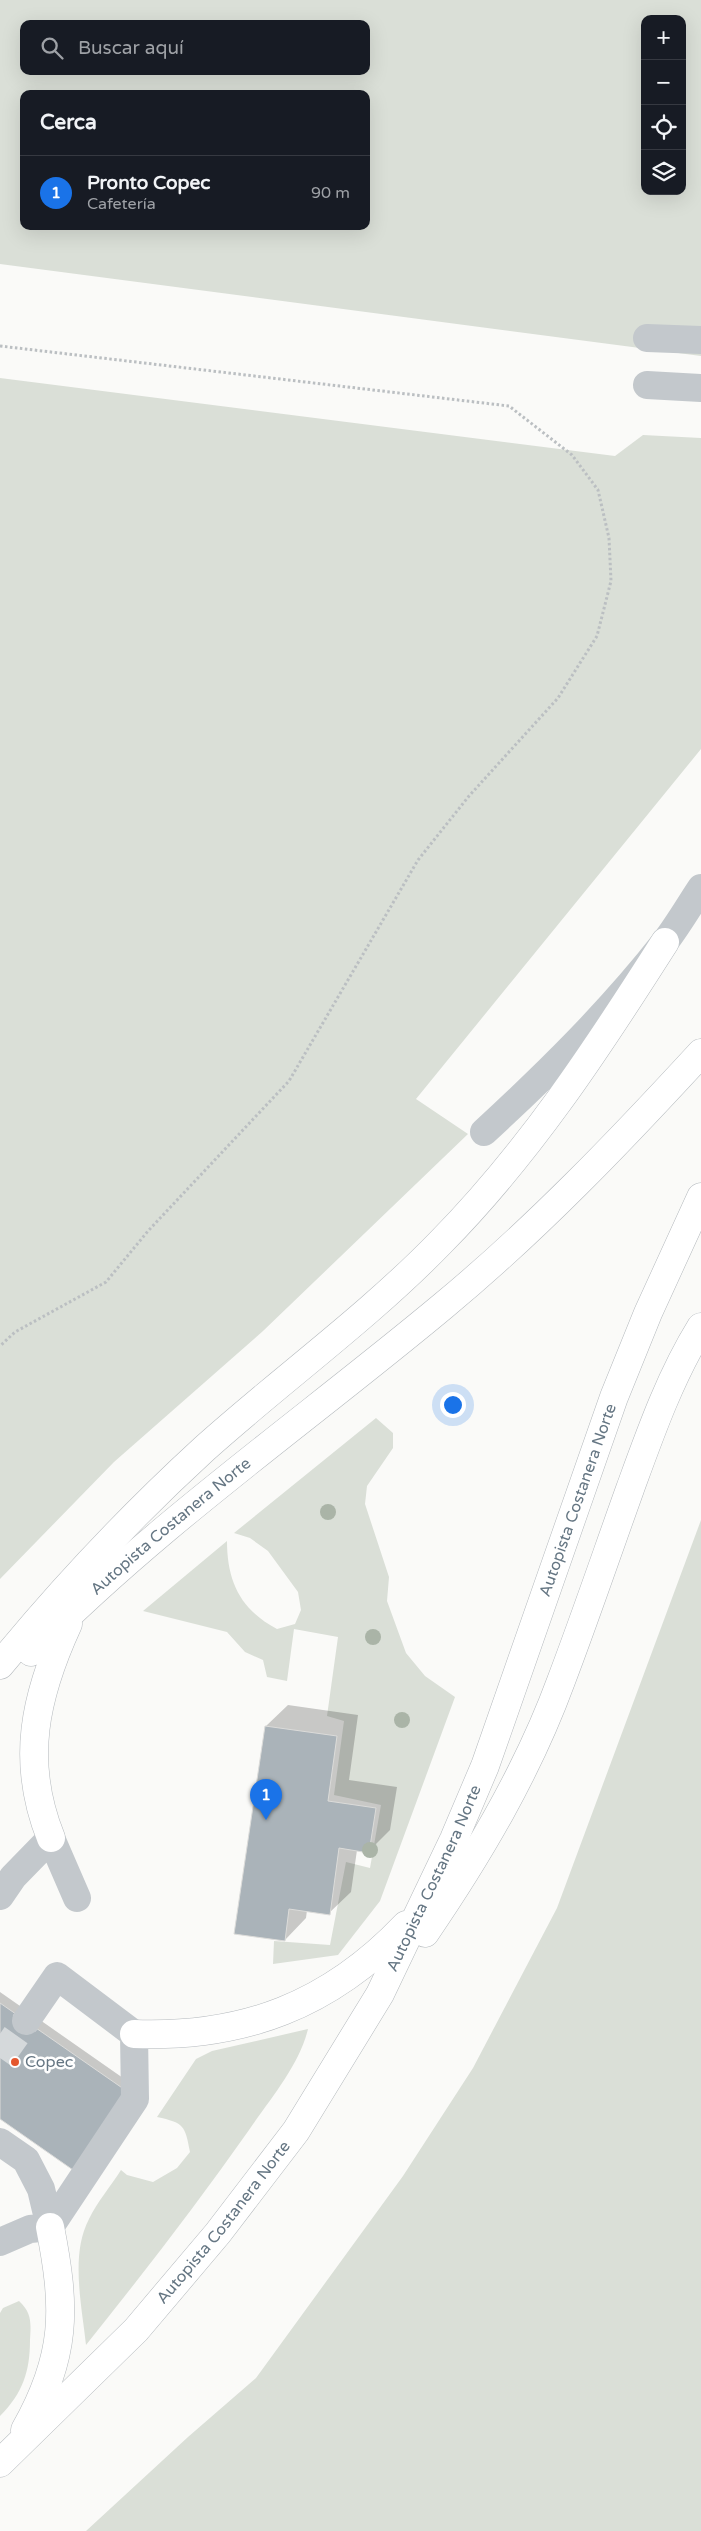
<!DOCTYPE html>
<html lang="es">
<head>
<meta charset="utf-8">
<style>
	body { margin:0; font-family:"Varela Round",sans-serif; background:#20242c; color:#f1f3f6 }
	.controls { position:absolute; right:15px; top:15px; display:grid; overflow:hidden; border-radius:10px; box-shadow:0 5px 20px #0002 }
	.controls button { width:45px; height:45px; display:grid; place-items:center; padding:0; border:0; border-bottom:1px solid #363941; background:#171b24; color:#f1f3f6; font:25px sans-serif }
	.you { position:absolute; left:452px; top:1404px; width:18px; height:18px; margin:-12px; border:4px solid #fff; border-radius:50%; background:#1a73e8; box-shadow:0 0 0 8px #1a73e833 }
	.badge { display:grid; place-items:center; width:32px; height:32px; border-radius:50%; background:#1a73e8; color:#fff; font-size:16px; font-weight:700 }
	.pin { position:absolute; translate:-50% -41px; filter:drop-shadow(0 1px 2px #0008) }
	.pin::after { content:''; position:absolute; top:26px; width:18px; height:15px; background:inherit; clip-path:polygon(0 0,100% 0,50% 100%) }
	.list { margin:0; padding:0; list-style:none }
	h2 { display:flex; justify-content:space-between; align-items:center; height:65px; margin:0; padding:0 20px; font-size:21px }
	h2 small { font-size:16px; font-weight:400; color:#9ea1a6 }
	.list li { display:grid; grid-template-columns:32px 1fr auto; gap:15px; align-items:center; box-sizing:border-box; height:75px; padding:0 20px; border-top:1px solid #363941 }
	.list b { display:block; font-size:19px; white-space:nowrap }
	.list p { margin:0; font-size:16px; white-space:nowrap; color:#9ea1a6 }
	.list em { font-size:16px; font-style:normal; color:#9ea1a6 }
	.icon { flex:none; width:28px; height:28px; fill:none; stroke:currentColor; stroke-width:2; stroke-linecap:round; stroke-linejoin:round }
	.map { position:relative; flex:none; width:701px; height:2531px; overflow:hidden }
	.search { position:absolute; background:#171b24; box-shadow:0 5px 20px #0002; left:20px; top:20px; width:350px; height:55px; display:flex; align-items:center; gap:12px; box-sizing:border-box; padding:0 18px; border-radius:10px; color:#9ea1a6; font-size:19px }
	.panel { position:absolute; background:#171b24; box-shadow:0 5px 20px #0002; left:20px; top:90px; width:350px; height:140px; border-radius:10px }
	.map>svg:first-child { display:block }
	.green { fill:#dadfd7; fill-rule:evenodd }
	.shadow { fill:#0003 }
	.building { fill:#aab3b9; stroke:#dcdcda }
	.lines { fill:none; stroke-linecap:round; stroke-linejoin:round }
	.minor-tunnel { stroke:#d5d9db; stroke-width:28; stroke-dasharray:28 14; stroke-linecap:butt }
	.highway-casing { stroke:#b4b9bd; stroke-width:29 }
	.path { stroke:#bbbfc2; stroke-width:3; stroke-dasharray:2.5 2.5; stroke-linecap:butt }
	.minor { stroke:#c3c8cc; stroke-width:28 }
	.highway { stroke:#fff; stroke-width:28 }
	.tree { fill:#aab4a7 }
	.poi-dot { fill:#e4572e; stroke:#fff; stroke-width:2 }
	.labels { text-anchor:middle; dominant-baseline:central; stroke-width:5; stroke-linejoin:round; paint-order:stroke }
	.street-label { font-size:16px; fill:#657683; stroke:#fff }
	.poi-label { font-size:16px; fill:#657683; stroke:#fff; text-anchor:start }
</style>
</head>
<body>
<div class="map">
<svg width="701" height="2531" viewBox="0 0 701 2531">
	<rect width="100%" height="100%" fill="#fafaf8"/>
	<path class="green" d="M0,0H701V356L0,264ZM645,19H682V191H645ZM24,24H366V71H24ZM24,94H366V226H24Z
		M0,378L615,456L643,435L701,438V749L416,1099L468,1134L263,1331L114,1462L0,1579Z
		M376,1418L393,1433V1448L367,1486L365,1504L389,1577L387,1601L406,1653L425,1676L455,1697L380,1901L338,1955L273,1964L274,1941L330,1945L346,1862L370,1868L381,1805L334,1795L344,1721L327,1716L338,1637L294,1629L287,1681L267,1677L263,1660L245,1652L227,1632L143,1611L227,1541C227,1582 241,1610 277,1629L295,1624L301,1610L298,1592L268,1551L250,1538L234,1533Z
		M701,1520V2531H86L188,2437L256,2378L403,2176L473,2068L557,1908Z
		M308,2029C299,2066 270,2099 249,2130C197,2204 142,2275 86,2345C82,2306 70,2255 89,2219C97,2202 111,2186 121,2170L127,2175L153,2182L177,2168L190,2152C185,2125 184,2123 157,2117L196,2059L212,2051Z
		M19,2301C32,2313 31,2323 30,2340C30,2371 23,2393 0,2416V2313L3,2308Z"/>
	<path class="shadow" d="M288,1705L358,1715L349,1780L397,1787L390,1830L369,1851L357,1850L351,1892L329,1913L307,1910L306,1918L285,1940L266,1726Z
		M0,1992L133,2085L0,2117Z"/>
	<path class="building" d="M265,1726L337,1736L328,1801L376,1808L369,1853L339,1848L330,1915L289,1909L285,1941L234,1934Z
		M0,2003L128,2092L73,2170L0,2119Z"/>
	<g class="lines">
		<path class="minor-tunnel" d="M0,2058L26,2021"/>
		<g class="highway-casing">
			<g id="highway">
				<path id="s1" d="M31,1652C157,1524 305,1421 443,1306C536,1229 620,1141 701,1053"/>
				<path d="M0,1665C63,1588 131,1516 204,1449C282,1379 367,1318 440,1243C529,1153 597,1049 665,942"/>
				<path d="M51,1838C20,1761 35,1696 68,1624"/>
				<path d="M425,1933C479,1854 528,1771 561,1681C585,1618 607,1553 630,1489C650,1434 670,1377 701,1327"/>
				<path d="M134,2034C244,2038 330,2005 406,1925"/>
				<path d="M25,2430C67,2356 66,2308 50,2227"/>
				<path id="s2" d="M0,2463L136,2330L218,2233L296,2131L380,1994L454,1839L485,1766L614,1397L648,1313L701,1197"/>
			</g>
		</g>
		<path class="path" d="M0,346L509,406L572,455L598,490L609,538L611,581L597,636L558,698L469,796L418,860L289,1081L148,1231L106,1282L15,1332L0,1346"/>
		<path class="minor" d="M647,338L701,340
			M647,385L701,388
			M484,1132C548,1073 611,1011 665,942C678,925 689,906 701,888
			M0,1896L13,1877L51,1838L77,1898
			M0,2142L26,2160L41,2189L50,2227
			M0,2242L30,2229L50,2227L135,2099L134,2034L57,1976L26,2021"/>
		<use href="#highway" class="highway"/>
	</g>
	<g class="tree">
		<circle cx="328" cy="1512" r="8"/>
		<circle cx="373" cy="1637" r="8"/>
		<circle cx="402" cy="1720" r="8"/>
		<circle cx="370" cy="1850" r="8"/>
	</g>
	<circle class="poi-dot" cx="15" cy="2062" r="5"/>
	<g class="labels">
		<g class="street-label">
			<text stroke="none"><textPath href="#s2" startOffset="1139">Autopista Costanera Norte</textPath></text>
			<text stroke="none"><textPath href="#s1" startOffset="188">Autopista Costanera Norte</textPath></text>
			<text stroke="none"><textPath href="#s2" startOffset="734">Autopista Costanera Norte</textPath></text>
			<text stroke="none"><textPath href="#s2" startOffset="329">Autopista Costanera Norte</textPath></text>
		</g>
		<g class="poi-label">
			<text x="25" y="2062">Copec</text>
		</g>
	</g>
</svg>
<div class="controls">
<button>+</button>
<button>−</button>
<button><svg class="icon" aria-label="locate" viewBox="0 0 24 24"><circle cx="12" cy="12" r="6"/><path d="M12 2v4M12 18v4M2 12h4M18 12h4"/></svg></button>
<button><svg class="icon" aria-label="layers" viewBox="0 0 24 24"><path d="M12 4l9 5-9 5-9-5zM3 14l9 5 9-5"/></svg></button>
</div>
<div class="you"></div>
<div class="pin badge" style="left:266px;top:1820px">1</div>
<div class="search"><svg class="icon" aria-label="search" viewBox="0 0 24 24"><circle cx="10" cy="10" r="6"/><path d="M15 15l6 6"/></svg>Buscar aquí</div>
<section class="panel">
<h2>Cerca<small></small></h2>
<ul class="list">
<li><span class="badge">1</span><div><b>Pronto Copec</b><p>Cafetería</p></div><em>90 m</em></li>
</ul>
</section>
</div>
</body>
</html>
